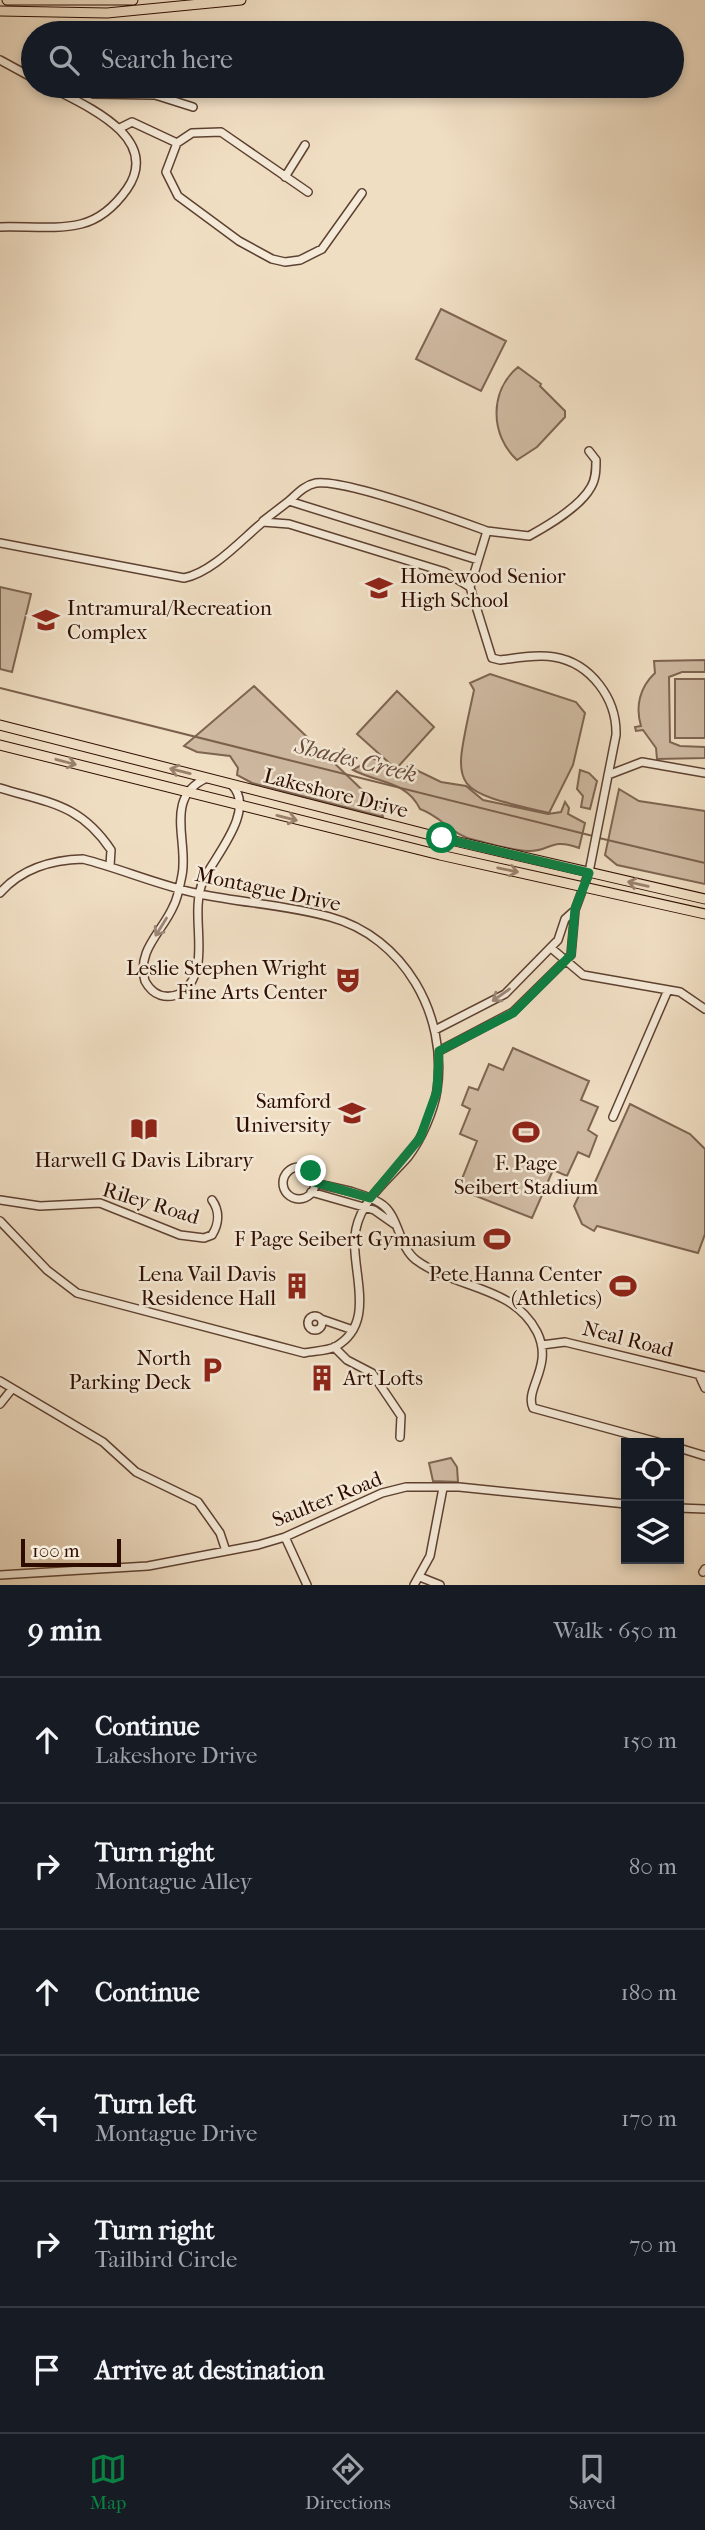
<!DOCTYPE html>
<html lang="en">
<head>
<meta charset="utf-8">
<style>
	body { margin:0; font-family:"IM FELL French Canon",serif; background:#242831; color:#f1f3f6 }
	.controls { position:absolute; right:21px; bottom:21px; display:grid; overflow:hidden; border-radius:0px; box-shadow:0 4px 10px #0003 }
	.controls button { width:63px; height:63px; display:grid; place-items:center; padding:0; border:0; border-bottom:2px solid #363941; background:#171b24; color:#f1f3f6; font:35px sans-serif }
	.scale { position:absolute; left:21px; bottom:18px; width:100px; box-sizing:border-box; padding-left:7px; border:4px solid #2e0d00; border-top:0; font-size:19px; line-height:24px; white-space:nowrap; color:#2e0d00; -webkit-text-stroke:5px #f5ead8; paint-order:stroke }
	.stop { position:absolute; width:21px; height:21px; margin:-16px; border:5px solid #0b8043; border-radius:50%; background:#fff }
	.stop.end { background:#0b8043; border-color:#fff; box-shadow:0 2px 7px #0008 }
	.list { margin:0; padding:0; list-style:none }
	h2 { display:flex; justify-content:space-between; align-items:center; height:91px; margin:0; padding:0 28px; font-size:30px }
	h2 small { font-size:23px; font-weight:400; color:#9ea1a6 }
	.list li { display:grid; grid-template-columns:46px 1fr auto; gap:21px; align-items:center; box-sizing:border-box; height:126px; padding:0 28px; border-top:2px solid #363941 }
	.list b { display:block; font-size:26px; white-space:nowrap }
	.list p { margin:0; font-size:23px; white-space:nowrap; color:#9ea1a6 }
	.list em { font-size:23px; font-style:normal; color:#9ea1a6 }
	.icon { flex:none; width:38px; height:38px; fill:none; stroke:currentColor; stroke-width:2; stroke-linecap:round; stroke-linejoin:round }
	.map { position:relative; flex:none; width:705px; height:1585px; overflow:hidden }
	.search { position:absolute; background:#171b24; box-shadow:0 4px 10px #0003; left:21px; right:21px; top:21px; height:77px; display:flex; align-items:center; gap:18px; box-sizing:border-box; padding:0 24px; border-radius:38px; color:#9ea1a6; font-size:26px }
	.sheet { height:847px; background:#171b24 }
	nav { display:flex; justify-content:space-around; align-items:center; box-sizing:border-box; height:98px; border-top:2px solid #363941; background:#171b24; font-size:19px; color:#9ea1a6 }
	nav a { display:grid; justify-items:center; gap:4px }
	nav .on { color:#0b8043 }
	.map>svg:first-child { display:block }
	.green { fill:#cfbaa2; stroke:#7e6451; stroke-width:2 }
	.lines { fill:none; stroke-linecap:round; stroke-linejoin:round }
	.stream { stroke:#7b604d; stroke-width:2 }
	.minor-casing { stroke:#5e4131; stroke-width:10 }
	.major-casing { stroke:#2e0d00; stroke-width:11 }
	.minor { stroke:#f5ead8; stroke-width:7 }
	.major { stroke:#f0dec3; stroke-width:9 }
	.oneway { stroke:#99806b }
	.oneway2 { stroke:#9b8777 }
	.route { stroke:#0b8043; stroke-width:9 }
	.labels { text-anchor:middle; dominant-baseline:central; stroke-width:5; stroke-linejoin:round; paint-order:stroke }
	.poi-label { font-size:21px; fill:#2e0d00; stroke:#f5ead8; text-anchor:end }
	.street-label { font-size:21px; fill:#2e0d00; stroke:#f5ead8 }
	.water-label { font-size:23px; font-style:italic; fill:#684b3a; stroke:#f5ead8 }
</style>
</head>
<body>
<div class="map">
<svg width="705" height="1585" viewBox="0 0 705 1585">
	<rect width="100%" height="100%" fill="#f0dec3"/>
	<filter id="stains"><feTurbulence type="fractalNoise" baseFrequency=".00286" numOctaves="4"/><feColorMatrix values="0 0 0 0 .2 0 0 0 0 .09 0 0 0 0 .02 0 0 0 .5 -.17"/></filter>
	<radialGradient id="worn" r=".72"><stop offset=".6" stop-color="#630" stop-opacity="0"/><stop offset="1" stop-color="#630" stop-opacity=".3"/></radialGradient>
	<path class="green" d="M441,309L506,341L481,391L416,359Z
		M518,367L541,384L540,386L565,411V417L537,447L517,460C490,435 489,391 518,367Z
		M0,587L31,594L12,672L0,669Z
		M705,660V672H682L669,677L670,742L680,746L705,747V758L657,759L656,748L643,730L636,731L635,727L641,726C635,706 640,687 655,673L654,661Z
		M490,674L576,702L585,713L573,765L549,813C445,789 453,790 474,690L470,683Z
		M675,679H705V738H675Z
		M254,686L381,808L383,817L252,783L237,775L238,768L230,756L197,752L184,746Z
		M397,691L434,727L396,769L357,734Z
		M373,758L400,777L408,766L441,782L466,786L483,800L548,814L561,812L565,802L569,808L568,814L585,823L579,848C550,837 550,852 528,851C511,850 491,844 475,840C453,836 441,816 420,809C407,781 378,783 353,770Z
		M580,770L589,773L597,781L590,809L581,807L583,796L577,789Z
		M619,789L639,801L705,811V884L617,865L605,855Z
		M513,1048L589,1081L581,1100L598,1107L588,1130L597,1136L589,1157L578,1152L567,1176L553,1170L532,1218L458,1189L477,1141L460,1134L470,1109L462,1105L469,1087L478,1090L489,1064L503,1070Z
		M630,1104L690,1134L705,1149V1234L698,1253L597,1226L594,1231L582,1224L574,1206L582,1189L591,1191Z
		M451,1458L457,1467L458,1482L433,1481L429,1463Z"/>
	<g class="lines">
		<path class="stream" d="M0,688L593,836
			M599,838L705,863"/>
		<g class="minor-casing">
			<path id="minor" d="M0,60L33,78
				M79,86L93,94L155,95L193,107
				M61,93L71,86
				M120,128L132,122L177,143L192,133L221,132L308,192
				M177,143L166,172L178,196L239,241L272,259L285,262L300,260L322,249L362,193
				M285,177L305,145
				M0,227C26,226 56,230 81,224C101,219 115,206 127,189C163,137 84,105 48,86
				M289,501C297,494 305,485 316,483C346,479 454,519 487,531L470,587
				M263,521L289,501L478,560
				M487,531L529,536C549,525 580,507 591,487C596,479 596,469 596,460L589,451
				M0,543L184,578C213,572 241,540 263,522L289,524L445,572L470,587L492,658L500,660C517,658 537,654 554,657C591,663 617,699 616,735L589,872L575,910L571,955L513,1012L439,1051
				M608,775L642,762L705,773
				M207,778C163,797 189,842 182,875C180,885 178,898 173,907C162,932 136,951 145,981C153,996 166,1000 182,993C214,966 188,917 203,881C213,858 257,811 232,785
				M0,788C49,803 80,804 111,850L110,866
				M0,893C22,868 51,860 83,859C122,869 160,886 200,894C242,903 288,905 330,917C404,937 448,1015 437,1090C434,1111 421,1140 408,1157C389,1179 362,1199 356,1229C348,1267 380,1322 335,1347C327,1351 313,1351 304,1353L77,1293L47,1270L0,1221
				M551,948L583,975L680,992L705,1009
				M435,1030L505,994L558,940L565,919L575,910
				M613,1117L668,990
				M283 1183a16 16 0 1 1 32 0a16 16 0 1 1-32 0Z
				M314,1183C335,1188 362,1192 380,1203C400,1215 397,1245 416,1260C455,1289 513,1285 537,1332C554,1366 524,1389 533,1408L661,1443
				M311,1192L374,1210L394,1224
				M0,1200L40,1206L100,1203L180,1235L204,1238L212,1235C219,1224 220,1211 212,1200
				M308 1323a7 7 0 1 1 14 0a7 7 0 1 1-14 0Z
				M321,1319L353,1330
				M542,1345L565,1342L705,1376
				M334,1347L347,1360L372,1373L401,1416L400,1437
				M699,1375L705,1388
				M0,1381L103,1442L136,1472L198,1502L220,1533L226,1551
				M0,1404L12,1389
				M679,1448L705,1456
				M679,1508L705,1509
				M285,1537L307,1585
				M703,1572L705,1569
				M0,1575L148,1566L258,1545L285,1537L382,1493L406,1487H459L626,1504
				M420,1577L440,1585
				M414,1585L430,1556L443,1488"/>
		</g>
		<g class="major-casing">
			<path id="major" d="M7,0H133
				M0,11L107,13L241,0
				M0,725L442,838L705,899
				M0,745L440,855L705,914"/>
		</g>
		<use href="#minor" class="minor"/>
		<use href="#major" class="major"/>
	</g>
	<defs><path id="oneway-shaft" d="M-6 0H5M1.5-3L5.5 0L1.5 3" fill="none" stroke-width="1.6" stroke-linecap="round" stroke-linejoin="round" transform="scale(1.75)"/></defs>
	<g class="oneway">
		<use href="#oneway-shaft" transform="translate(66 762) rotate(15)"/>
		<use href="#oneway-shaft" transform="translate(180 771) rotate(-166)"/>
		<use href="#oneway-shaft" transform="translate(287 818) rotate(14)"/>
		<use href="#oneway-shaft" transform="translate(508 870) rotate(12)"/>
		<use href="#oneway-shaft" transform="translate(638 884) rotate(-167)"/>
	</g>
	<g class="oneway2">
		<use href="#oneway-shaft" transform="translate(161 927) rotate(122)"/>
		<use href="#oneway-shaft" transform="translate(501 995) rotate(145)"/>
	</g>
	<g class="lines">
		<path class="route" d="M311,1171L314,1182L370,1198L420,1138L437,1091L439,1051L513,1013L571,955L575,909L589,873L442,838"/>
	</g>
	<defs>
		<g id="school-bare" transform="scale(2.1)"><path d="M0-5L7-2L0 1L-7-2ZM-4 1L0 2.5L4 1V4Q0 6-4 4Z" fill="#8f2418" stroke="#f5ead8" stroke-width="2.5" paint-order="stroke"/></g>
		<g id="university-bare" transform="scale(2.1)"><path d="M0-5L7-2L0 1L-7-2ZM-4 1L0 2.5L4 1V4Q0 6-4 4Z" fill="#8f2418" stroke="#f5ead8" stroke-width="2.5" paint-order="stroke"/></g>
		<g id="theatre-bare" transform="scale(2.1)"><path d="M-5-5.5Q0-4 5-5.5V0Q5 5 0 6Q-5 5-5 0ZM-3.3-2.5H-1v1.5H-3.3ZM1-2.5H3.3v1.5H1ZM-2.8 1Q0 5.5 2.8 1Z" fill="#8f2418" stroke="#f5ead8" stroke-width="2.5" paint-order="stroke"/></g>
		<g id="library-bare" transform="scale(2.1)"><path d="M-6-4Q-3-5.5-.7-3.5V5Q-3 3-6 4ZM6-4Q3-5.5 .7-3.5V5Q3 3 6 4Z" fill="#8f2418" stroke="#f5ead8" stroke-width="2.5" paint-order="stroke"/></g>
		<g id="stadium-bare" transform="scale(2.1)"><path d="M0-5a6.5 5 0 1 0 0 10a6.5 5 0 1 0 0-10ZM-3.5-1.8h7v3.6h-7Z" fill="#8f2418" stroke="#f5ead8" stroke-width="2.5" paint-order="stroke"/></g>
		<g id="building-bare" transform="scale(2.1)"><path d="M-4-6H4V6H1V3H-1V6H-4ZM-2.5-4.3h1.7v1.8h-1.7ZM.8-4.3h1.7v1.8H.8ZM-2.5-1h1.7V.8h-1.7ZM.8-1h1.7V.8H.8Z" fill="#8f2418" stroke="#f5ead8" stroke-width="2.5" paint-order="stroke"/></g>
		<g id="parking-bare" transform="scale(2.1)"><path d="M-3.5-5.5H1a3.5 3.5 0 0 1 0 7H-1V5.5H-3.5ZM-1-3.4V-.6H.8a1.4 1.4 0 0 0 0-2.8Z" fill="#8f2418" stroke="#f5ead8" stroke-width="2.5" paint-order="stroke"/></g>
	</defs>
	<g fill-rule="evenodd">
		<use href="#school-bare" x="379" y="588"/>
		<use href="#university-bare" x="46" y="620"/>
		<use href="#theatre-bare" x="348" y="980"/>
		<use href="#university-bare" x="352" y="1113"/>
		<use href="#library-bare" x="144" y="1129"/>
		<use href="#stadium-bare" x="526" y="1132"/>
		<use href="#stadium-bare" x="497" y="1239"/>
		<use href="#building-bare" x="297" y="1286"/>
		<use href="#stadium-bare" x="623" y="1286"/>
		<use href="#parking-bare" x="212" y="1370"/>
		<use href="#building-bare" x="322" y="1378"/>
	</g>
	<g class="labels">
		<g class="poi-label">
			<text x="400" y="576" text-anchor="start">Homewood Senior<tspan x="400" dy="24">High School</tspan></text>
			<text x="67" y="608" text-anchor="start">Intramural/Recreation<tspan x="67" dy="24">Complex</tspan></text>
			<text x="327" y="968">Leslie Stephen Wright<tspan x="327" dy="24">Fine Arts Center</tspan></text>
			<text x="331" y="1101">Samford<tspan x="331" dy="24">University</tspan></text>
			<text x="144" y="1160" text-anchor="middle">Harwell G Davis Library</text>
			<text x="526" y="1163" text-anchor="middle">F. Page<tspan x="526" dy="24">Seibert Stadium</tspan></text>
			<text x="476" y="1239">F Page Seibert Gymnasium</text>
			<text x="276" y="1274">Lena Vail Davis<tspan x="276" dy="24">Residence Hall</tspan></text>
			<text x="602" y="1274">Pete Hanna Center<tspan x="602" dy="24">(Athletics)</tspan></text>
			<text x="191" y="1358">North<tspan x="191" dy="24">Parking Deck</tspan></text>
			<text x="343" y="1378" text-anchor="start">Art Lofts</text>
		</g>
		<g class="street-label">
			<text transform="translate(336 793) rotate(14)">Lakeshore Drive</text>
			<text transform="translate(268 889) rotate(12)">Montague Drive</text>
			<text transform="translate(151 1203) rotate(17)">Riley Road</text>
			<text transform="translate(628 1339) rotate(14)">Neal Road</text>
			<text transform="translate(327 1499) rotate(-22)">Saulter Road</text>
		</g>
		<g class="water-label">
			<text transform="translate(356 760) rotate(14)">Shades Creek</text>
		</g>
	</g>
	<rect width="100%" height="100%" filter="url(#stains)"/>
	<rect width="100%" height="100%" fill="url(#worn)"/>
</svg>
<div class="controls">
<button><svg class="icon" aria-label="locate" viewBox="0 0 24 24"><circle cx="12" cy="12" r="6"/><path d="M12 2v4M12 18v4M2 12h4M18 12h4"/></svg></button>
<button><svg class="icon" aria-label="layers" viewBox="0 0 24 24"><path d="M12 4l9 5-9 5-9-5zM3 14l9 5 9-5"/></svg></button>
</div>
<div class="scale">100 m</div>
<div class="stop" style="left:442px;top:838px"></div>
<div class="stop end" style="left:311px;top:1171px"></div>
<div class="search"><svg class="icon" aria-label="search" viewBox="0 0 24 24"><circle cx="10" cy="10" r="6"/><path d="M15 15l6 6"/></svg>Search here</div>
</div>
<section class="sheet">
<h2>9 min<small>Walk · 650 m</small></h2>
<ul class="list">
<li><svg class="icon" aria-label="ahead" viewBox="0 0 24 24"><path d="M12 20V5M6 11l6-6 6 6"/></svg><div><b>Continue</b><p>Lakeshore Drive</p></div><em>150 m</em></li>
<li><svg class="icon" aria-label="right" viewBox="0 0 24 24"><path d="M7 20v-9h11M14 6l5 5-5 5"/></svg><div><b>Turn right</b><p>Montague Alley</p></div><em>80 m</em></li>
<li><svg class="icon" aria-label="ahead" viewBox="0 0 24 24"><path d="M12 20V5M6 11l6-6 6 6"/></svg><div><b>Continue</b></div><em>180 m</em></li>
<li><svg class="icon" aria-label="left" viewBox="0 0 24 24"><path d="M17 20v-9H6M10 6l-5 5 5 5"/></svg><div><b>Turn left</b><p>Montague Drive</p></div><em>170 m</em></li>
<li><svg class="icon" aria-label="right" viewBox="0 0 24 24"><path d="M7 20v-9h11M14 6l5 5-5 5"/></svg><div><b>Turn right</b><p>Tailbird Circle</p></div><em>70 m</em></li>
<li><svg class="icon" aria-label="arrive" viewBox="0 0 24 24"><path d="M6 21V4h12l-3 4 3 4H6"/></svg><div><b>Arrive at destination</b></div></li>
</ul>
</section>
<nav>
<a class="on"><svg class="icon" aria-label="map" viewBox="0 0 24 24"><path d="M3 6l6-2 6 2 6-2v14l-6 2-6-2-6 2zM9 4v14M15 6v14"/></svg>Map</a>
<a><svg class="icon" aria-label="directions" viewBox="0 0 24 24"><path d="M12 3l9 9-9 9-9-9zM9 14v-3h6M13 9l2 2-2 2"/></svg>Directions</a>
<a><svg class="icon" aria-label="saved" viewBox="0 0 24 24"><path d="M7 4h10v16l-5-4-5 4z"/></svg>Saved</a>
</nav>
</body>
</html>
